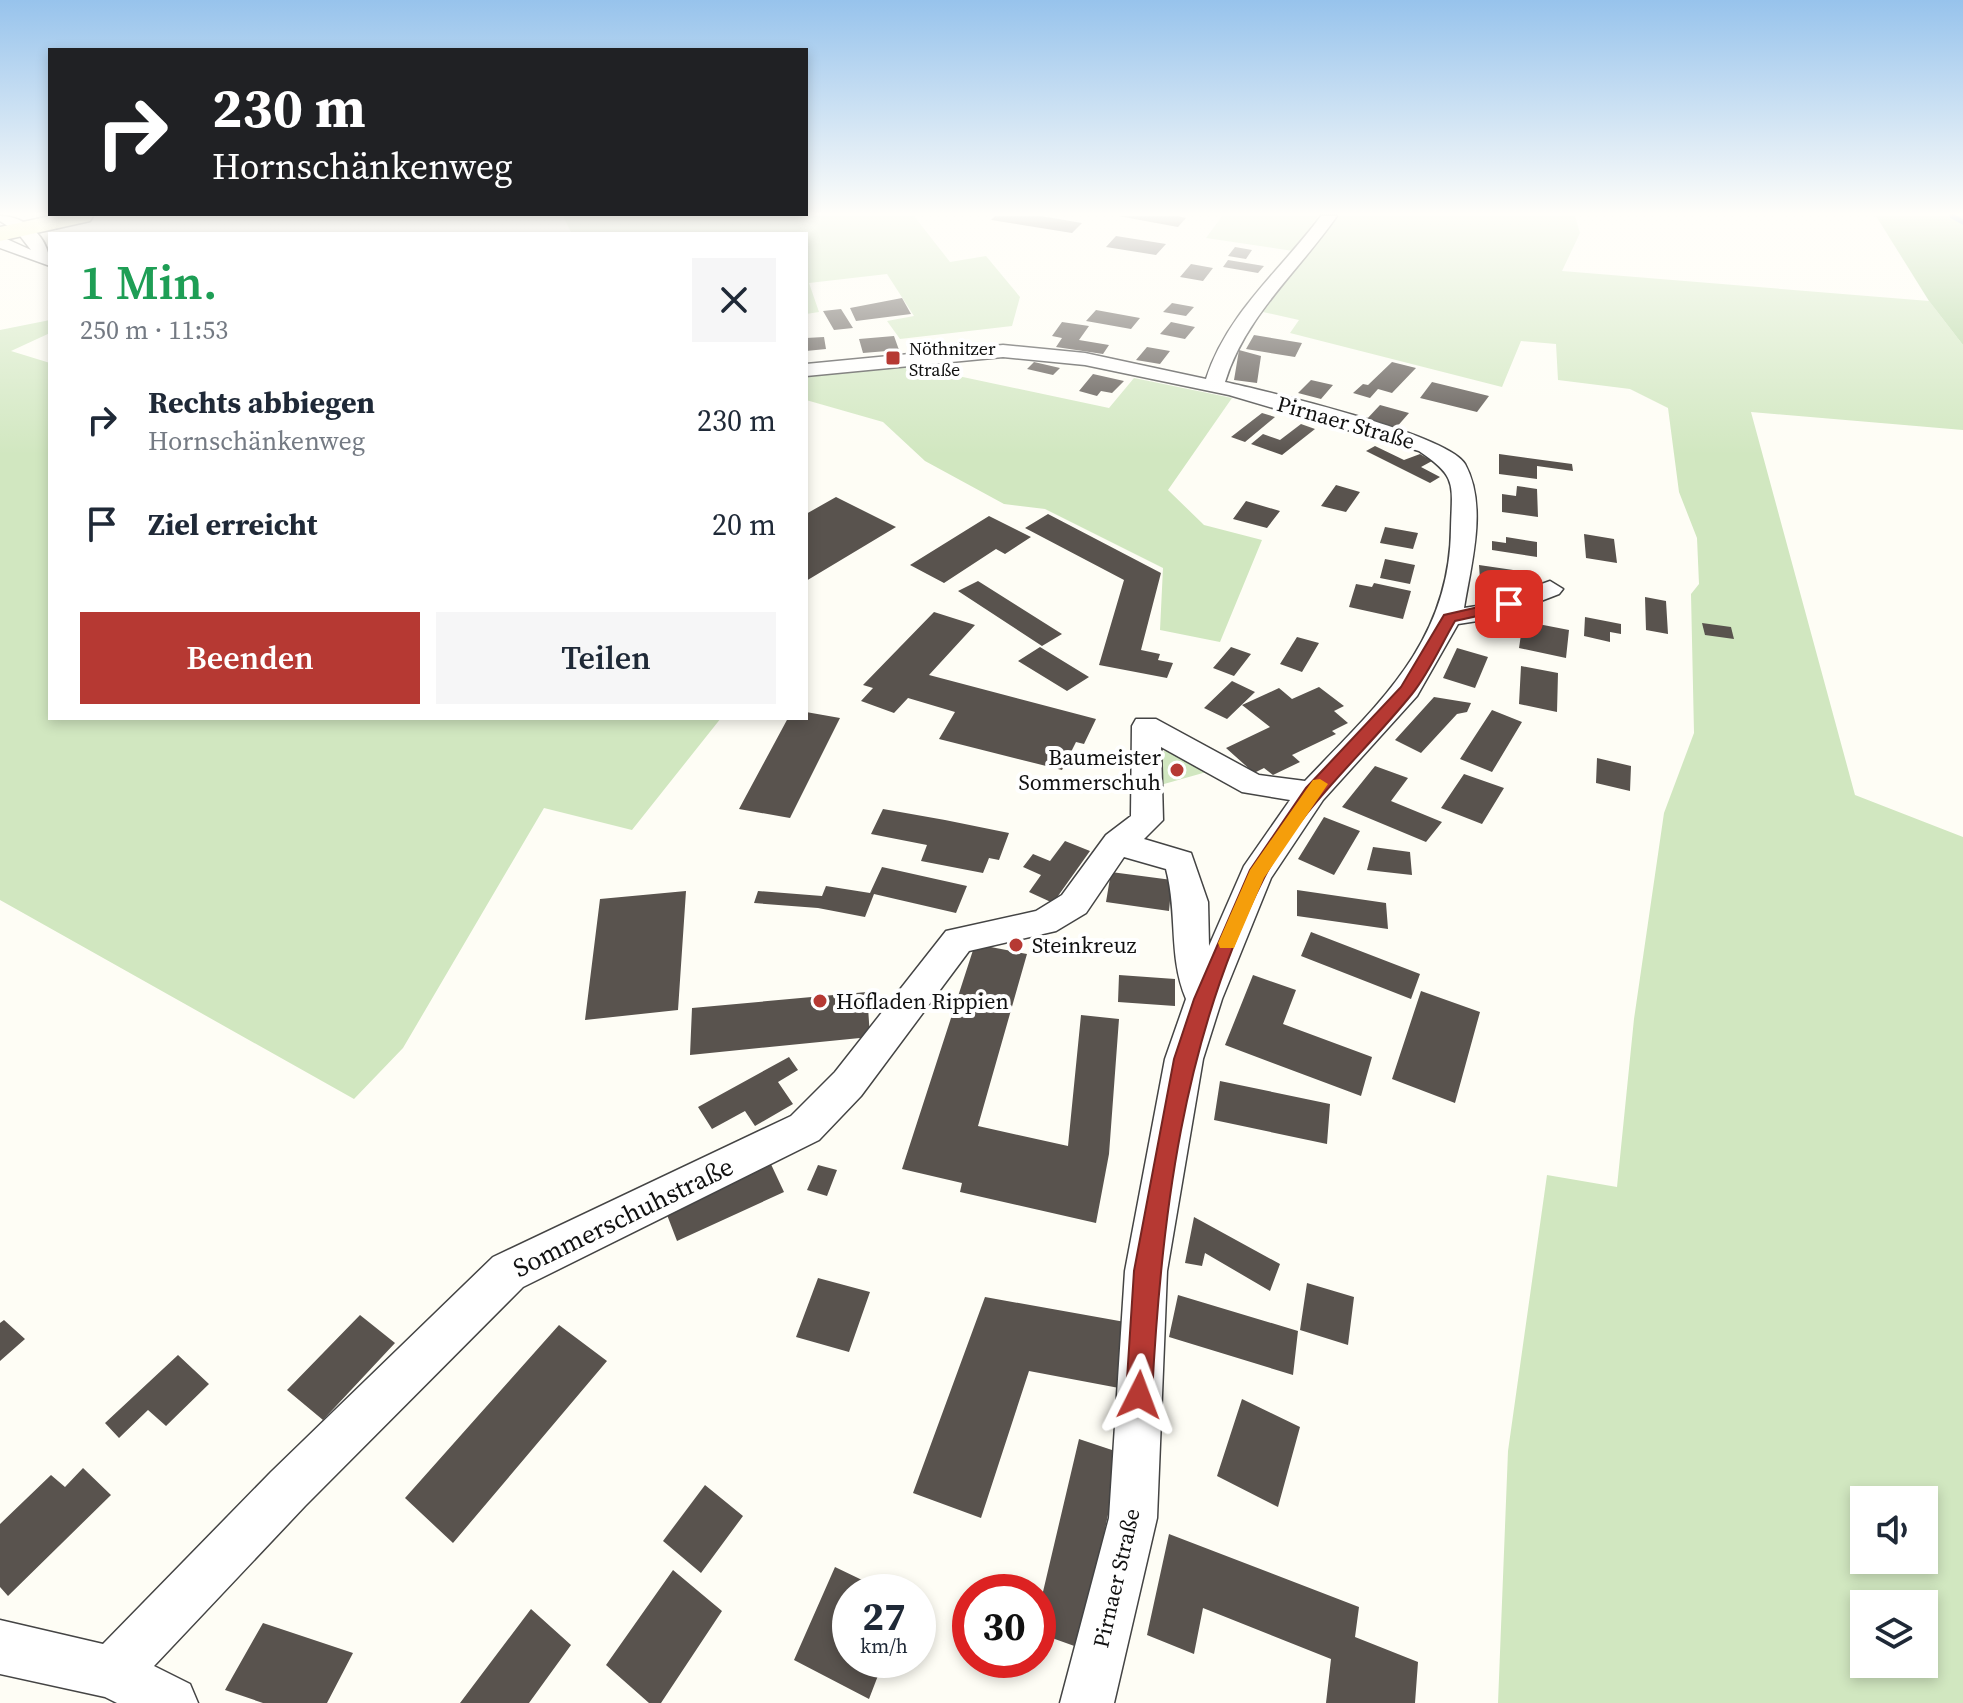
<!DOCTYPE html>
<html lang="de">
<meta charset="utf-8">
<style>
body{margin:0;font-family:"Source Serif 4",serif;background:#f6f6f7;color:#1f2937;height:100vh;display:flex;flex-direction:column;font-size:30px;white-space:nowrap}
*{box-sizing:border-box;margin:0}
p{font-size:26px;color:#747a83}
.icon{flex:none;width:44px;height:44px;fill:none;stroke:currentColor;stroke-width:2;stroke-linecap:round;stroke-linejoin:round}
.map{position:relative;flex:1;overflow:hidden}
.drawer{position:absolute;left:48px;top:232px;width:760px;height:488px;display:flex;flex-direction:column;background:#fff;border-radius:0px;box-shadow:0 4px 12px #0003}
.drawer>*{flex:none}
.hud{position:absolute;left:48px;top:48px;width:760px;height:168px;border-radius:0px;box-shadow:0 4px 12px #0003;background:#202124;color:#fff;overflow:hidden}
.fabs{position:absolute;left:1850px;top:1486px;display:grid;gap:16px}
.fabs a{display:grid;place-items:center;width:88px;height:88px;border-radius:0px;background:#fff;box-shadow:0 4px 12px #0003;font-size:40px}
.speed{position:absolute;left:832px;top:1574px;display:flex;gap:16px;font-size:40px;font-weight:700;text-align:center}
.speed>*{display:grid;place-content:center;width:104px;height:104px;border-radius:50%;background:#fff;box-shadow:0 4px 12px #0003;line-height:1}
.speed small{font-size:20px;font-weight:400}
.speed .limit{border:12px solid #d22;background:#fff;color:#111}
.pin{position:absolute;display:grid;place-items:center;width:68px;height:68px;color:#fff;margin:-34px;border-radius:16px;box-shadow:0 4px 12px #0006}
.me{position:absolute;width:88px;margin:-44px;rotate:3deg;stroke-linejoin:round;filter:drop-shadow(0 0 6px #0008)}
.turn{display:flex;align-items:center;gap:28px;height:168px;padding:0 32px;font-size:36px}
.turn .icon{width:104px;height:104px;stroke-width:2.5}
.turn b{display:block;font-size:56px;line-height:68px}
.round{display:grid;place-items:center;flex:none;width:84px;height:84px;border-radius:0px;background:#f6f6f7}
.overview{display:flex;align-items:center;justify-content:space-between;height:136px;padding:0 32px}
h1{font-size:48px;font-weight:600;line-height:60px;color:#1e9e55}
.button{display:flex;gap:16px;margin-top:auto;padding:16px 32px}
.button a{flex:1;height:92px;border-radius:0px;background:#b63933;color:#fff;font-size:32px;font-weight:600;line-height:92px;text-align:center}
.button a+a{background:#f6f6f7;color:#1f2937}
ul{padding:0;list-style:none}
li{display:flex;align-items:center;gap:24px;height:104px;padding:0 32px}
li div{flex:1}
li b{display:block;font-size:30px}
li em{font-style:normal}
.map>svg:first-child{display:block}
.green{fill:#d1e7c0;fill-rule:evenodd}
.forest{fill:#b4d6a1}
.lines{fill:none;stroke-linecap:round;stroke-linejoin:round}
.stream{stroke:#4b88c3;stroke-width:5}
.building{fill:#59534e}
.street-casing{stroke:#444;stroke-width:3}
.secondary-casing{stroke:#333;stroke-width:3}
.street{fill:#fff;fill-rule:evenodd}
.secondary{fill:#f8f7b6;fill-rule:evenodd}
.route{fill:#b63933;stroke:#762521;stroke-width:2}
.slow{fill:#f59e0b}
.poi-dot{fill:#b63933;stroke:#fff;stroke-width:3}
.labels{text-anchor:middle;dominant-baseline:central;stroke-width:8;stroke-linejoin:round;paint-order:stroke}
.far-poi-label{font-size:18px;fill:#111;stroke:#fff;text-anchor:start}
.street-label{font-size:22px;fill:#111;stroke:#fff}
.poi-label{font-size:22px;fill:#111;stroke:#fff;text-anchor:start}
.near-street-label{font-size:26px;fill:#111;stroke:#fff}
</style>
<div class="map">
<svg width="1963" height="1703" viewBox="0 0 1963 1703">
<rect width="100%" height="100%" fill="#fefdf5"/>
<path class="green" d="M563,216h351l36,46 36,-6 34,41 -8,29 -112,13 -13,-18 27,-5 -27,-42 -78,9 10,29 -13,2v-80h-234z
M1222,216h96l-25,35 -87,-13z
M1336,216h239l5,17 -18,38 367,30 34,44v85l-212,-18 104,383 108,42v866h-465l10,-252 39,-276 70,12 17,-168 30,-206 30,-80 -3,-139 8,-10 -2,-46 -18,-46 -11,-84 -38,-19 -72,-9 -2,-36 -35,-3 -19,46 -212,-54 9,-13 -36,-8zM1864,1500h60v60h-60zM1864,1604h60v60h-60z
M50,320v13l-39,18 39,12v355h671l-89,112 -88,-22 -141,240 -49,51 -354,-199v-570z
M911,366l198,42 25,-30 98,20 -64,92 36,35 58,15 -42,102 -60,-12 3,-62 -118,-59 -41,-5 -79,-43 -42,-39 -77,-22v-24z
M1172,749l38,22 -53,15 -2,-32z"/>
<path class="forest" d="M1876,216h87v129l-34,-44z"/>
<g class="lines">
<path class="stream" d="M1952,216l11,6"/>
</g>
<path class="building" d="M995,216h46l41,7 -10,10 -81,-13z
M1118,216h60l8,2 -8,9z
M1116,236l50,8 -10,11 -50,-8z
M1235,247l17,3 -6,9 -18,-3z
M1228,260l36,6 -6,7 -35,-6z
M1191,264l22,4 -10,13 -23,-4z
M902,298l9,16 -55,7 -6,-13z
M1172,303l22,4 -8,9 -23,-4z
M841,309l12,19 -19,2 -11,-19z
M1096,310l44,8 -9,11 -45,-8z
M1062,322l27,4 -10,14 30,5 -6,9 -47,-7 6,-9 -10,-2z
M1171,322l24,5 -10,12 -25,-5z
M1254,335l48,8 -7,14 -49,-8z
M894,336l5,14 -36,3 -4,-14z
M824,337l2,12 -20,2v-13z
M970,341l4,8 -38,4 -4,-7z
M1147,347l23,4 -10,13 -24,-4z
M1239,350l22,6 -4,27 -23,-3z
M1034,362l26,6 -7,7 -26,-6z
M1392,362l24,6 -24,25 -14,-4 -8,9 -17,-5 10,-9 5,1z
M1093,374l31,7 -12,12 -11,-2 -4,5 -18,-5z
M1311,380l22,5 -12,14 -23,-6z
M1432,382l57,14 -12,16 -57,-14z
M1380,405l29,8 -14,16 -30,-8z
M1262,413l13,4 -30,25 -14,-5z
M1301,424l14,5 -33,26 -31,-11 12,-10 17,6z
M1375,446l29,14 16,-6 12,7 -11,6 19,10 -10,6 -64,-32z
M1499,454l73,10 1,7 -36,-5v13l-38,-5z
M1336,485l24,7 -14,20 -25,-6z
M1517,486l20,3 1,28 -36,-5v-18l14,2z
M836,497l60,30 -90,54v-67z
M1246,501l34,10 -13,17 -34,-9z
M1048,514l113,59 -20,77 19,4 -2,6 15,3 -6,15 -68,-13 25,-85 -99,-52z
M989,516l42,21 -26,17 -9,-5 -52,34 -34,-18z
M1385,527l33,6 -5,16 -33,-6z
M1584,534l30,5 3,24 -31,-5z
M1506,537l31,5v15l-45,-7v-9l14,2z
M1385,559l30,6 -5,19 -30,-6z
M1479,565l41,6v15l-40,-6z
M978,581l84,53 -20,12 -84,-55z
M1374,583l37,8 -8,28 -54,-12 7,-23 16,3z
M1645,597l21,4 2,33 -22,-4z
M934,612l41,13 -46,50 167,44 -12,25 -8,-2 -14,28 -123,-31 16,-27 -47,-14 -14,15 -33,-12 12,-13 -10,-3z
M1585,617l36,7v10l-11,-2v10l-26,-6z
M1523,621l46,9 -3,28 -47,-10z
M1702,623l29,4 3,12 -29,-4z
M1297,637l22,6 -17,29 -22,-8z
M1040,647l49,30 -22,14 -49,-30z
M1231,647l20,7 -17,22 -21,-8z
M1457,648l31,9 -13,31 -32,-10z
M1521,666l37,7 -1,39 -38,-8z
M1232,681l23,11 -28,27 -23,-11z
M1319,687l25,19 -10,5 14,12 -16,8 4,3 -44,21 8,7 -27,13 -9,-7 -10,5 -28,-25 44,-21 -28,-22 37,-17 13,11z
M1434,697l37,6 -4,9 -10,2 -36,39 -26,-13z
M1492,710l30,12 -30,50 -32,-13z
M806,712l34,6 -50,100 -51,-9 49,-91h18z
M1597,758l34,8 -1,25 -34,-8z
M1375,766l33,12 -17,23 51,21 -16,20 -84,-35z
M1464,774l40,14 -22,36 -41,-16z
M883,809l62,11 64,13 -10,27 -10,-2 -6,15 -62,-12 6,-16 -56,-11z
M1324,817l36,14 -26,44 -36,-16z
M1065,841l25,10 -37,52 -24,-11 12,-17 -18,-8 10,-13 17,7z
M1373,847l37,5 2,23 -45,-5z
M882,867l85,19 -11,27 -82,-19 -9,23 -47,-9 -64,-5 4,-12 64,5 4,-10 44,7z
M1111,872l61,8 -3,31 -63,-9z
M1297,890l89,13 2,26 -91,-13z
M686,891l-8,119 -93,10 15,-121z
M1311,932l109,42 -9,25 -110,-43z
M975,944l52,10 -49,172 90,20 13,-131 38,4 -10,135 -13,69 -136,-31 2,-9 -60,-14z
M1119,975l56,4v27l-57,-4z
M1253,975l43,15 -13,34 89,33 -11,39 -136,-51z
M1421,991l59,21 -25,91 -63,-24z
M867,992l3,45 -180,18 2,-47z
M789,1057l9,13 -20,12 15,22 -38,22 -10,-15 -33,18 -14,-22z
M1220,1081l110,23 -3,40 -113,-24z
M769,1160l15,32 -107,49 -13,-34z
M818,1165l19,5 -10,26 -20,-6z
M1194,1217l86,47 -10,27 -65,-38 -3,13 -17,-3z
M818,1278l52,14 -21,60 -53,-15z
M1307,1283l47,14 -6,48 -48,-15z
M1178,1295l120,36 -5,44 -124,-38z
M985,1297l140,25 -6,66 -90,-17 -48,147 -68,-25z
M360,1315l35,28 -72,77 -36,-30z
M4,1320l21,19 -25,22v-38z
M559,1325l48,36 -154,182 -48,-45z
M178,1355l31,29 -43,42 -18,-16 -29,28 -14,-15z
M1242,1399l58,28 -22,80 -61,-31z
M1079,1439l42,14 -41,195 -42,-15v-20z
M83,1468l28,27 -103,101 -8,-9v-63l51,-49 14,12z
M705,1485l38,31 -42,57 -38,-32z
M1169,1534l190,73 -4,30 63,25 -3,41h-89l5,-44 -128,-51 -9,46 -47,-19z
M835,1567l52,25h-37v68h34l-15,39 -75,-39z
M673,1570l49,41 -61,92h-12l-43,-38z
M531,1609l40,36 -42,58h-69z
M263,1623l90,30 -26,50h-64l-38,-13z"/>
<g class="lines">
<g class="street-casing">
<path id="street" d="M0,216c27,0 50,23 50,50l-50,-18v-12l31,14 -14,-18 -17,-11z
M1321,216h16c-39,56 -92,100 -112,166 41,9 223,52 240,82 23,42 6,100 -1,144l19,-3 67,-24 13,8 -4,5 -62,24 -39,6 -41,72 -94,104 -52,78 -49,121 -19,60 -36,212 -10,247 -43,185h-54l49,-185 16,-247 40,-212 21,-60c-18,-43 -8,-84 -20,-130l-42,-12 -38,56 -30,18 -87,20 -108,145 -42,44 -296,147 -218,219 -151,160 36,18 8,19h-81l-12,-6 -105,-23v-54l103,24 168,-172 222,-215 298,-141 44,-44 111,-141 90,-20 26,-16 44,-60 25,-19 1,-90 4,-7h20l103,56 46,6c73,-77 145,-138 146,-253 1,-44 7,-51 -32,-77l-190,-56 -144,-30 -82,-8 -197,19v-12l197,-19 82,8 121,26c21,-66 75,-109 115,-163zM1161,747l81,45 48,8 -46,66 -35,80 -1,-44 -17,-49 -47,-14 19,-19z"/>
</g>
<g class="secondary-casing">
<path id="secondary" d="M50,216h43l-3,5 -90,20v-14z"/>
</g>
<use href="#street" class="street"/>
<use href="#secondary" class="secondary"/>
</g>
<linearGradient id="sky" x2="0" y2="1"><stop stop-color="#97c3ec"/><stop offset="0.47" stop-color="#fffefa"/><stop offset="1" stop-color="#fffefa" stop-opacity="0"/></linearGradient>
<rect width="1963" height="455" fill="url(#sky)"/>
<path class="route" d="M1509,600l5,1v7l-59,13c-14,24 -26,52 -43,73 -50,62 -111,113 -148,184 -81,159 -103,341 -112,517l-3,9 -10,4 -9,-4 -4,-9 8,-124 40,-212 20,-60 56,-129 56,-82 95,-101 43,-72z"/>
<path class="slow" d="M1320,779l8,5 -64,94 -30,70h-14l-2,-5 32,-73 63,-90z"/>
<g class="poi-dot">
<rect x="885" y="350" width="16" height="16" rx="4"/>
<circle cx="1177" cy="770" r="8"/>
<circle cx="1016" cy="945" r="8"/>
<circle cx="820" cy="1001" r="8"/>
</g>
<g class="labels">
<g class="far-poi-label">
<text x="909" y="348">Nöthnitzer<tspan x="909" dy="21">Straße</tspan></text>
</g>
<g class="street-label">
<text transform="translate(1346 422) rotate(16)">Pirnaer Straße</text>
<text transform="translate(1116 1578) rotate(-77)">Pirnaer Straße</text>
</g>
<g class="poi-label">
<text x="1161" y="757" text-anchor="end">Baumeister<tspan x="1161" dy="25">Sommerschuh</tspan></text>
<text x="1032" y="945">Steinkreuz</text>
<text x="836" y="1001">Hofladen Rippien</text>
</g>
<g class="near-street-label">
<text transform="translate(623 1217) rotate(-26)">Sommerschuhstraße</text>
</g>
</g>
</svg>
<div class="fabs">
<a><svg class="icon" aria-label="sound" viewBox="0 0 24 24"><path d="M4 9h4l5-4v14l-5-4H4zM17 9q2 3 0 6"/></svg></a>
<a><svg class="icon" aria-label="layers" viewBox="0 0 24 24"><path d="M12 4l9 5-9 5-9-5zM3 14l9 5 9-5"/></svg></a>
</div>
<div class="speed"><div>27<small>km/h</small></div><div class="limit">30</div></div>
<div class="pin" style="left:1509px;top:604px;background:#d93025"><svg class="icon" aria-label="arrive" viewBox="0 0 24 24"><path d="M6 21V4h12l-3 4 3 4H6"/></svg></div>
<svg class="me" style="left:1139px;top:1395px" viewBox="-20 -20 40 40"><path d="M0-17L14 15 0 8-14 15z" fill="#b63933" stroke="#fff" stroke-width="4"/></svg>
<div class="hud">
<div class="turn"><svg class="icon" aria-label="right" viewBox="0 0 24 24"><path d="M7 20v-9h11M14 6l5 5-5 5"/></svg><div><b>230 m</b>Hornschänkenweg</div></div>
</div>
<section class="drawer">
<div class="overview"><div><h1>1 Min.</h1><p>250 m · 11:53</p></div><a class="round"><svg class="icon" aria-label="close" viewBox="0 0 24 24"><path d="M6 6l12 12M18 6L6 18"/></svg></a></div>
<ul>
<li><svg class="icon" aria-label="right" viewBox="0 0 24 24"><path d="M7 20v-9h11M14 6l5 5-5 5"/></svg><div><b>Rechts abbiegen</b><p>Hornschänkenweg</p></div><em>230 m</em></li>
<li><svg class="icon" aria-label="arrive" viewBox="0 0 24 24"><path d="M6 21V4h12l-3 4 3 4H6"/></svg><div><b>Ziel erreicht</b></div><em>20 m</em></li>
</ul>
<div class="button"><a>Beenden</a><a>Teilen</a></div>
</section>
</div>
